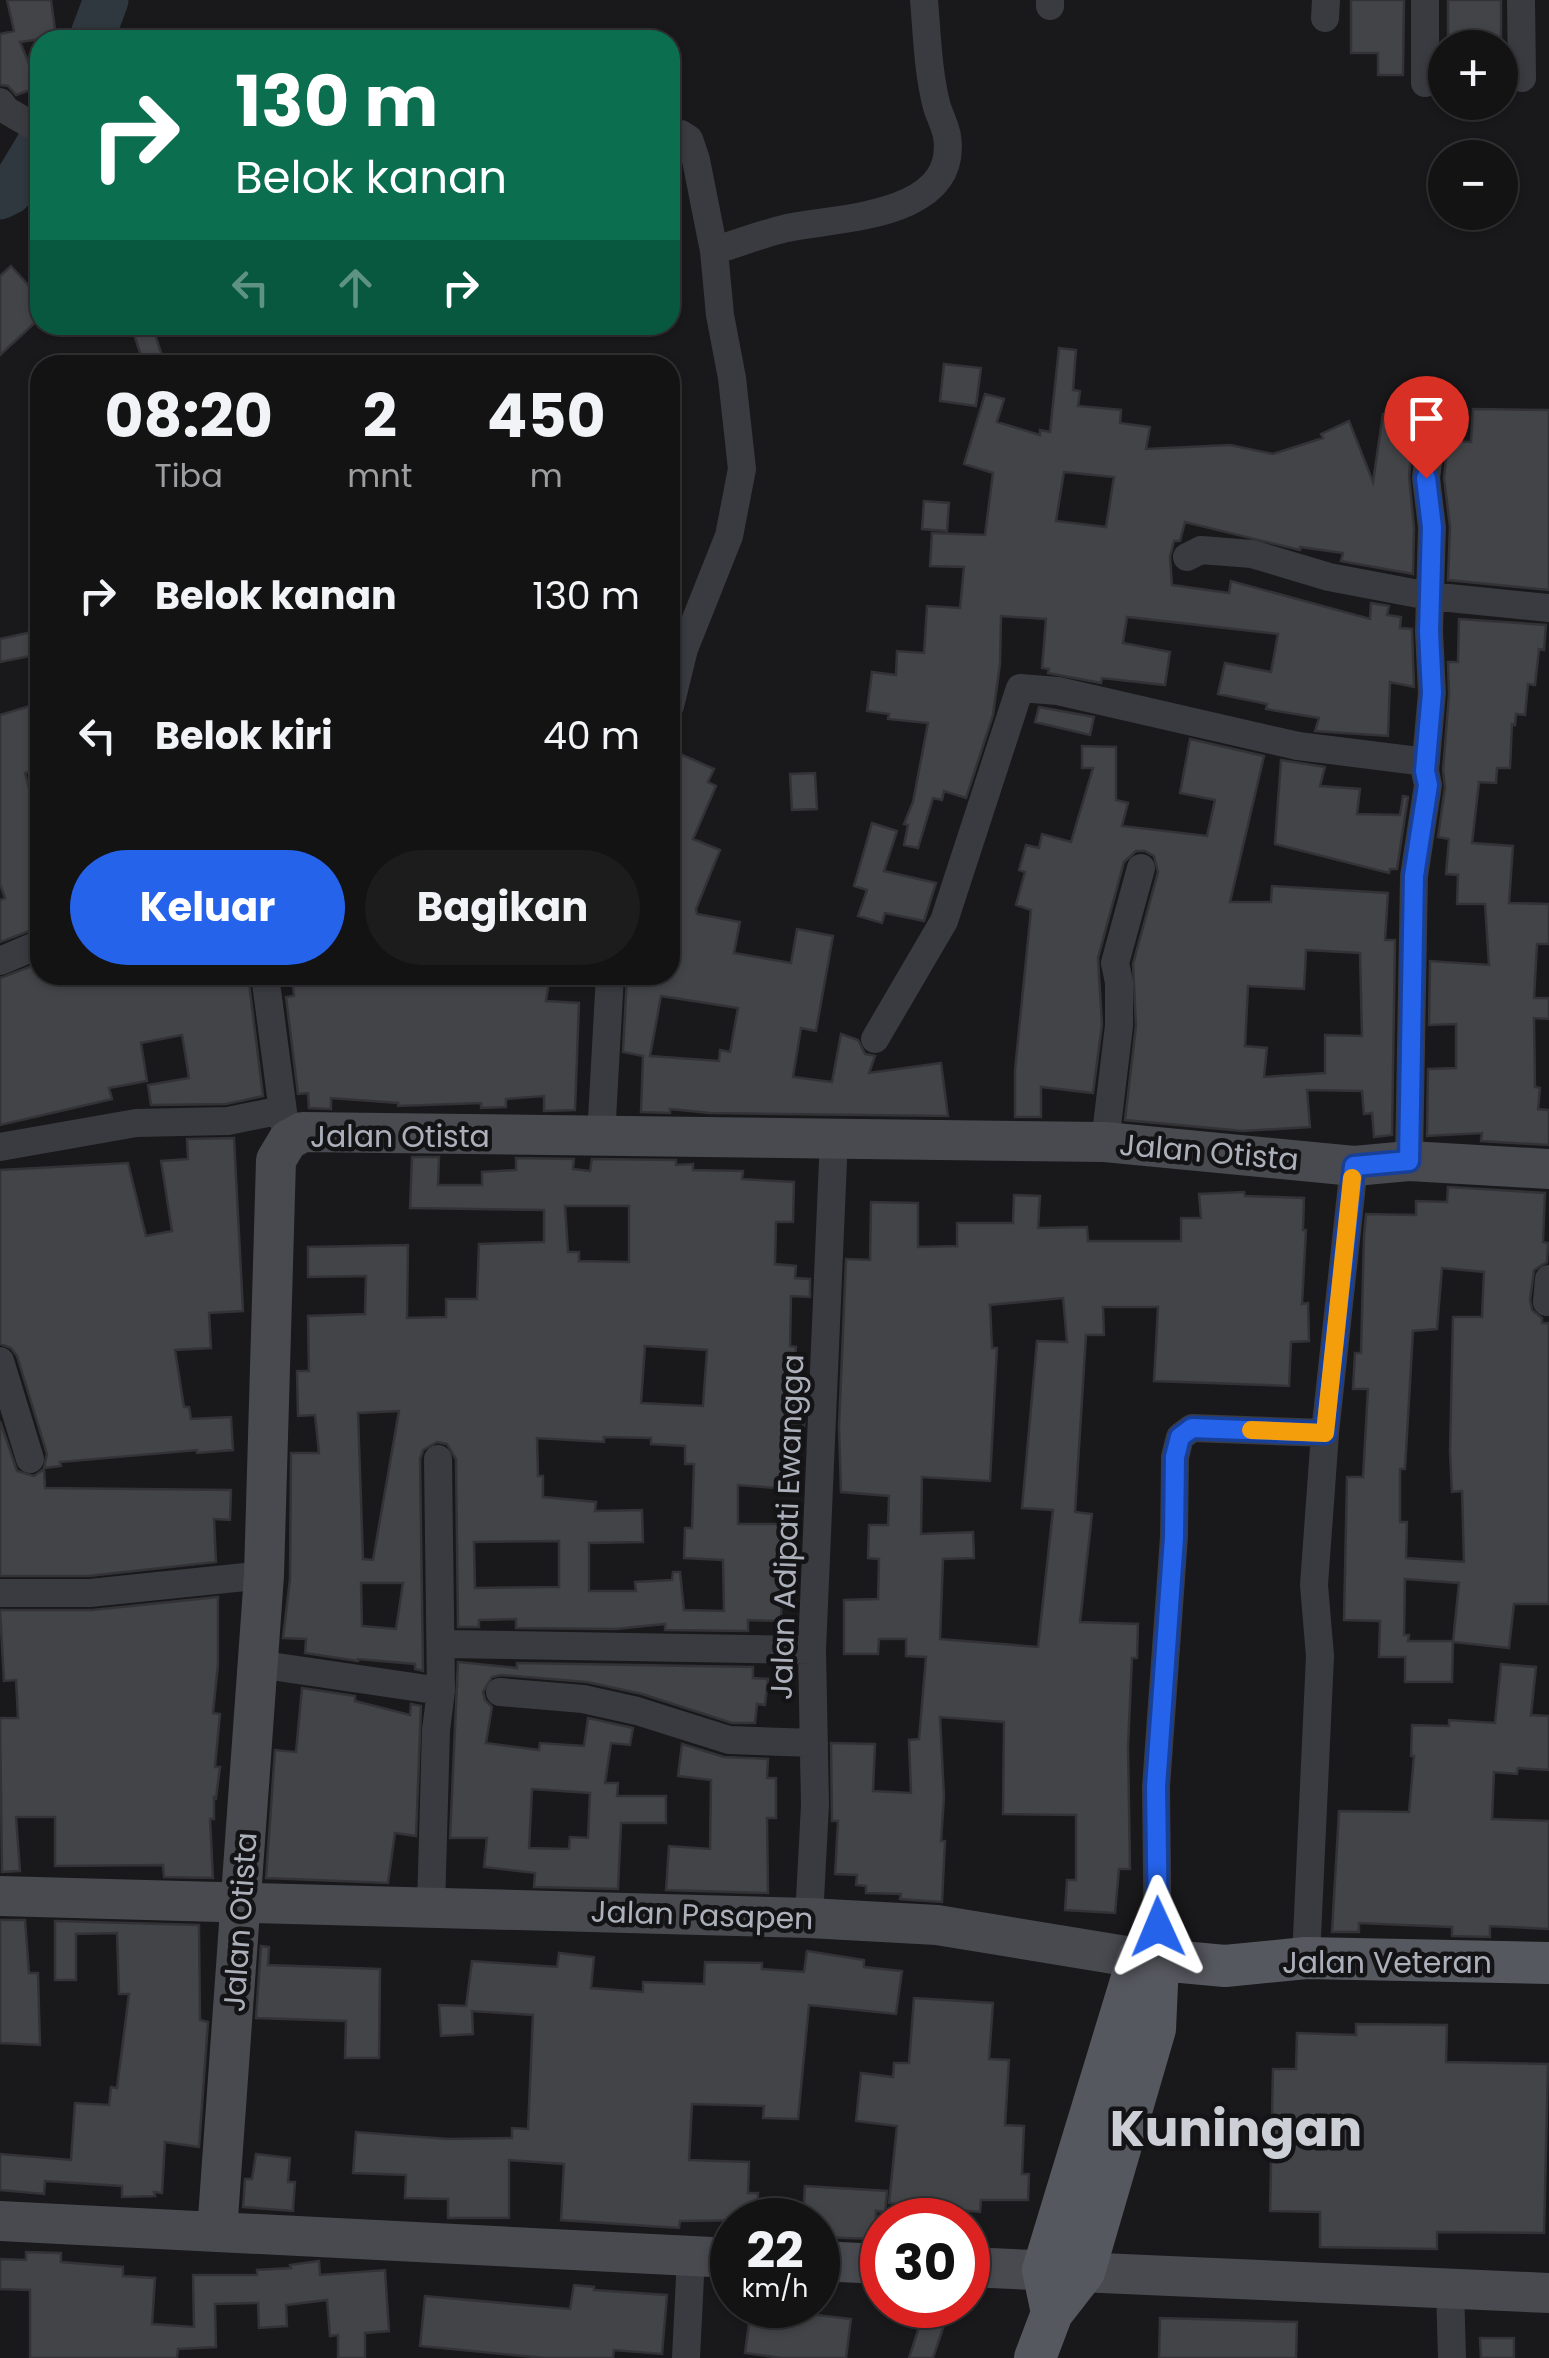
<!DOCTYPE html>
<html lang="id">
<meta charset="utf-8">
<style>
body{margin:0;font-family:Poppins,sans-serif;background:#1c1c1d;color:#f1f3f6;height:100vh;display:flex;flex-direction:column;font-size:38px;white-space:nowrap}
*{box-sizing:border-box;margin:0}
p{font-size:32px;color:#9d9ea0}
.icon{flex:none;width:55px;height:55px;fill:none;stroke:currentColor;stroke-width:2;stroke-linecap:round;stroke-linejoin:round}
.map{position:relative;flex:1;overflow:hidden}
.details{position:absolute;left:30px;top:355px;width:650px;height:630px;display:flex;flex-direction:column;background:#131314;border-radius:30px;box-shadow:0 2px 8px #0004,0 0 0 2px #323234}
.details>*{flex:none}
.top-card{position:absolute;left:30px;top:30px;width:650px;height:305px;border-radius:30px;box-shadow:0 2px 8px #0004,0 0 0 2px #323234;background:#0b6e4f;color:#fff;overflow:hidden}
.controls{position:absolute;left:1428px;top:30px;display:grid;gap:20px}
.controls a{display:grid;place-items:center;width:90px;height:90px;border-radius:50%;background:#131314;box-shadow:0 2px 8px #0004,0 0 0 2px #323234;font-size:50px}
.speed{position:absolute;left:710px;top:2198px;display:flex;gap:20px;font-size:50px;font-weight:700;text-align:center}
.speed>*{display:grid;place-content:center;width:130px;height:130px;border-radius:50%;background:#131314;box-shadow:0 2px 8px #0004,0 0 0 2px #323234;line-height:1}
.speed small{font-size:25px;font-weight:400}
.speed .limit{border:15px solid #d22;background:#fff;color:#111}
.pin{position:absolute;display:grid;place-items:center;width:85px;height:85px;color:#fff;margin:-102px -42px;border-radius:50% 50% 50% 0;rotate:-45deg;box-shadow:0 0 10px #0007}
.pin .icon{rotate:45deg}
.me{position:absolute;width:110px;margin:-55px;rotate:359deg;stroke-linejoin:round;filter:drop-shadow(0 0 8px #0008)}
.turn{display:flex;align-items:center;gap:35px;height:210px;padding:0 40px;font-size:45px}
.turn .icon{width:130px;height:130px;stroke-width:2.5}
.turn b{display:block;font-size:70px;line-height:85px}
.lanes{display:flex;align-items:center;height:95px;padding:0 40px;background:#0003;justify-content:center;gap:50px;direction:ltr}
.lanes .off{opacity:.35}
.eta{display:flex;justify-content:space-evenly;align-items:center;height:170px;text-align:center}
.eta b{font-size:60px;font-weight:700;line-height:70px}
.action{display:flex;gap:20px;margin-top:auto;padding:20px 40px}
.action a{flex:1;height:115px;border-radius:60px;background:#2563eb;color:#fff;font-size:40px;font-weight:700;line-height:115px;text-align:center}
.action a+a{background:#1c1c1d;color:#f1f3f6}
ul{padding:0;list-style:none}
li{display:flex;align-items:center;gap:30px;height:140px;padding:0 40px}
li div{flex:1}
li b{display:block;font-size:38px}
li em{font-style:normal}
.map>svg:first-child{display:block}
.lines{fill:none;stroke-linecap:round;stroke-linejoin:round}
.river{stroke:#2f383f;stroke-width:45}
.building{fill:#434448;stroke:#333337;stroke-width:2.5;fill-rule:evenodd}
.street{stroke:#3a3b40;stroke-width:28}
.secondary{stroke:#484a50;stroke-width:40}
.primary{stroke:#56585f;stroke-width:42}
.route-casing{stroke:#184099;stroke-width:25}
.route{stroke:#2563eb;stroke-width:18}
.slow{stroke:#f59e0b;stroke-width:18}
.labels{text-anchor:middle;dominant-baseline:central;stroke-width:9;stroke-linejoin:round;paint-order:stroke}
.street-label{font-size:30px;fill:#acb0ba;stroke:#141416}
.town-label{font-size:50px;font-weight:bold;fill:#cdcfd7;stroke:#141416}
</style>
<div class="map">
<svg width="1549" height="2358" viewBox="0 0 1549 2358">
<rect width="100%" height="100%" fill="#19191b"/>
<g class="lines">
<path class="river" d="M91,40l15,-40
M0,197l10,-5 30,-50"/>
</g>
<path class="building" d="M7,0h44l5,37 -36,5 19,45 -23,8 -8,-9 -8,-1v-51l14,-3z
M1351,0h53l-1,75h-25v-22h-27z
M1448,0h53v48h-53z
M11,266l29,32v20l-40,37v-79z
M131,325h21l13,40h-21z
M1059,348l17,2 -3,40 7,1 -2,15 43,4 -1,13 30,4 -4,22 84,-4 43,9 50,-16 -2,-4 28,-13 24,61 10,-68 32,4 -6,58 5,52 -1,46 -72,-13 2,-8 -43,-6v3l-115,-28 -5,19h-6l-4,16 2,28 57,8 2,-12 139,38 1,-16 18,3 -2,9 14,2 -1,11 12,1 2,58 -24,-5 -2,54 -73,-5 4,-13 -53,-9 1,-5 -49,-10 7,-31 46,9 7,-38 -151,-17 -4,26 47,9 -5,33 -63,-7 -1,5 -53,-10 1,-4 -7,-1 4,-49 -45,-3 -1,48 -7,51 -27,83 -22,-7 -2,9 -9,-2 -15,50 -14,-3 4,-20 -4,-1 9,-22 15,-79 -40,-4 1,-5 -22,-3 5,-39 24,3 1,-24 27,2 3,-47 33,2 4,-41 -34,-1 2,-33 53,2 8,-62 -29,-9 21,-70 19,5 -7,23 43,13v-5l10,2zM1064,472l50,5 -8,50 -50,-6z
M944,364l37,4 -5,38 -36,-5z
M1473,409l76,1v180l-101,-10 2,-53 -6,-49 4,-37 23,1z
M924,501l25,2 -2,28 -25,-2z
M1459,619l87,6 -2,25 -5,-1 -4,36 -7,-1 -3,31 -9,-1 -1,11 -3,-1 -2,44h-13l-1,15 -17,-1 -7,61 41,3 -4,57 40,1v40h-12l-3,54h15v21l-15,-1 1,69 5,1 -2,21 11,1v35l-68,-4 1,-8 -55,3 1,-67 28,-1v-44l-27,1 1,-64 59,4 -4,-61h-28l1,-29 -12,-1 3,-35 -11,-2 7,-50 -2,-17 6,-76 -1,-32h10z
M40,630v24l-40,8v-23z
M40,703v65l-15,5 11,42 4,-1v113l-40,15v-42l5,-2 -5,-14v-169z
M1039,707l55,10 -4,18 -55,-13z
M1190,739l74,17 -34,146h41l1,-16 116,7 -3,47h10l-3,195 -18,2 -2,-24 -8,1 -2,-23 -55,-1 3,37 -67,4 -118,-11 11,-94 -3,-62 25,-92 -4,-16 -9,-5h-9l-12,11 -26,96 4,67 -9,68 -52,-6v30h-26v-47l16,-160 -15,-5 9,-33 -6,-2 7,-25 13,3 3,-14 29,8 22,-74h-11v-22l34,1v53l12,3 -6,23 85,10 8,-36 -35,-7zM1306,950l54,3 2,83 -37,-1v38l-61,4 3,-29 -22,-2 3,-60 56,3z
M678,753l36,16 -6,13 8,4 -23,53 27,11 -24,59 1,5 43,8 -6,31 57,10 6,-34 36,7 -17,95 -15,-3 -8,49 39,5 9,-48 17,6 7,14 10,2 -6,17 72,-10 7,53 -238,-3 -40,-4v4l-29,-1 2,-56 -20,-4 4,-76 43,-1v-204zM661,996l77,12 -8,44 -10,-2 -1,11 -69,-5z
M1281,760l44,7 -5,19 40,3 -3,25 43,1 3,-19 5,1 -11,72h-7l-1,4 -114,-29z
M815,773l2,36 -25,1 -2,-36z
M872,823l25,8 -13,40 52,12 -12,38 -39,-8 -3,10 -24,-7 9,-26 -13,-4z
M40,963v12h61l2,9 52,-9h93l15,121 -37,8 -75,1 -3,-20 41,-7 -7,-43 -41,8 6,38 -38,7 3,11 -112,26v-147z
M292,975h258l-4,26 33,2 -4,107 -31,1v-15l-38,3v8l-25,1v-5l-83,3v-3l-67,-5v11l-22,-1 -1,-15 -10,1 -12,-97 8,-1z
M234,1138l9,173 -34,2 2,35 -36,2 9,57h5l2,12 40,-2 2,33 -36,3v-3l-137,12 1,4 -17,2 3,-14 -30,-98 -6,-8 -11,-4v-174l128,-7 18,73 26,-5 -11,-70 27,-2 -1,-20z
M412,1157h27l-1,28h44v-13l34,-2v-12l58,1 -1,10 17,2 2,-12 84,1v5l17,-1v6l50,1 -1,8 52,3 -1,40h-17l-1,42 21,2 -1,12 15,1v18l-19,-1 -1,50 6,1 -3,39h13l-2,40h-11l-4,63 -51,-4v39h45l-2,97 -33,-1v11l-83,-1v-6l-49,5 -100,-1v-9l-37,1v7h-21l-2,-168 -9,-15 -10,-2 -14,8 -3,9 3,212 -8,-2v-5l-57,-5v2l-53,-8 1,-14 -23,-1 7,-59 1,-126h28l-4,-38 -17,1 -1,-45h12l-1,-55 57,-2 1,-38 -58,1v-30l100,-2 -1,73 39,-1v-18h31l2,-55 65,-2v-32l-134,-2zM565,1206h64v56l-50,-1v-9h-11zM645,1346l62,4 -4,56 -62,-3zM399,1411l-26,149 -10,-1 -5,-146zM604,1437l47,1v6l34,2v18h9l-2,64h-7l-1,30 39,2 1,51 -40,-1 -4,-38h-7l-1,8 -37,2 1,9h-47v-48l54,-1 -1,-32 -47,1 1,-9 -53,-5v-21h-5l-1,-38 67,4zM559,1541v46l-84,1 -1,-46zM361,1583h42l-7,46 -34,-3z
M1448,1187l97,6 -2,49 5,1 -1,19 -13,8 -4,30 2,10 10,8v5h7v281h-35l-5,44 -56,-6 6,-59 -54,-4 -1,56h5l-1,6h45l-1,41h-47v-25h-26l1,-36 -36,-1 3,-143h16l5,-88h-15l2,-36h6l3,-116 2,-23 50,1v-14l31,1zM1442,1268l42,4 -2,45h-29l-3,134 2,41 10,-1 2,71 -58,-4 1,-36h-7v-53h5l8,-138 24,-2z
M1244,1192l1,4 59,2 -1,32h3l-4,74 6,-1 1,38 -18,1 -2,44 -135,-5 4,-74h-55l1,28h-18l-11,177 17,2 -12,108 58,2 -1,34h-5l-4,88 2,123h-11l-4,44 -50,-3 2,-30h9v-65l-73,-1 1,-92 -64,-5 4,80 -3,44h4l-3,61 -42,-3 1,-5 -35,-1v-7l-10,-1 1,-10 -22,-1 3,-53h-6l-1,-78 44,1 -2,47 38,2 -2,-53 10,-1 7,-82 -20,-1v-17h-27l-1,15h-34v-54l34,-1 1,-40 -11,-1 1,-33h19l1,-29 -48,-4 -2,-65 7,-168 24,1 1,-58 47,1v44l39,-1v-23h56l1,-28 26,1 -2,32 49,-1 1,14h93v-23h20l-2,-24zM1063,1298l4,44 -30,-1 -15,167 31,2 -15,137 -98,-8 3,-80 31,-1 -1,-26 -52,2 1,-57 68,4 7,-133h-5l-2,-43z
M0,1421l17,50 17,5 10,-7 1,19 186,2 -1,30 -16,-1 2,43 -127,14h-89z
M218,1597v67l-5,49 7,1 -5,53h5l-4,31 -2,-1v22h-4l3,59 -49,-1 -1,-12 -108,1v-49h-39l4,54 -18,1 -2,-154h18l-2,-38 -12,1 -4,-71h92z
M458,1662l59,6v-5l236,4v11l15,1 -3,26 -8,-1 -2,19h-23l-90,-29 -55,-12 -86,-7 -9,2 -9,15 2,8 7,7 -6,36 53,7 1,-7 44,3 4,-28 45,10 -3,17 -19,-2 -6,40h13l-1,13h49v27h-45l-3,66 -84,-2 1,-14 -51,-6 3,-29h-37zM532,1789l58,4 -2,45 -18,-1 -1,12 -40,-1z
M1501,1664l35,3 -5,48 18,1v54l-31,-2 -1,6 -23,-2 -2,47 57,2v108l-59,-3v11l-38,-1v-9l-93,-4v9h-27l7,-121 70,1 5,-56h-3l1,-31 37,1v-6l46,3z
M302,1688l53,8v5l55,14 1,-11 10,2 -5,130 -21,-3 -7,50 -122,-5 9,-128 21,2z
M682,1744l42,13 44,2 -1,19h9v40h-9l1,75 -102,-3 3,-44 41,3 1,-69 -33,-4z
M0,1920h25l4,53h9l2,72 -40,-2z
M55,1921l144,4 1,95 8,2 -9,125 -34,-5 -3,51 -8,-1 1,4 -33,1v-11l-77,-5 -1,13 -44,-4v-36l71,6 4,-57 34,2 2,-18 6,1 12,-94h-10l-2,-61 -41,1v46h-21z
M261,1946l8,1 -1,18 112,4 -1,89h-34l1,-37 -90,-3z
M807,1951l57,9v7l38,4 -6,43 -87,-9 -11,114 -35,-1 1,-12 -72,-2 -3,56 60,2 -1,31h10l-1,27 -77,1 -1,7 -118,-8 3,-56 -55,-4v58h-61v-19l-43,-1 1,-23 -53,-2 3,-41 92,7 64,-1v-10l16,1 5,-114 -61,-4 1,23 -32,2 -2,-31 27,1 6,-45 85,6 2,-14 35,4 -3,31 52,4v-10l61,2 1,-22 57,1v6l42,3z
M914,1998l79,5 -4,56 20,1 -4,65 19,1 -2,48h7l-1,26h-47l-1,12 -91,-9 8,-77 -41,-5 5,-48 32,4 1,-14h15z
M1356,2024l91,1 -1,37 102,2 -4,169 -107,-1v17l-117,-2v-35l-50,-1 3,-142h23l1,-36 59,2z
M256,2154l34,4 -2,24h7l-2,29 -50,-4 2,-28h7z
M805,2186l82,5 -2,21 -9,-1 -1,28 -57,-2v-17h-15z
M26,2252l35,1v9l62,5v9l32,2 -3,46 42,3 -1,-52h64v-5l34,-2 -1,-3 29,-4 1,14 65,-5 4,61 -24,2v25h-27v-23l-8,1 -3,-36 -41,5 1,21 -28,2 -1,-25 -43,1 1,43 -38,2 -1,9h-147v-68l-30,-1v-30l26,1z
M574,2285l20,2v3l73,5 -5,59 -48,-4 -1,8h-68l-125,-12 5,-50 145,13z
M786,2305h32l-1,10 34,4 -5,39h-64l-37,-5 6,-44 34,4z
M923,2315l22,7 -12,36h-24z
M1160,2318l137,4 -1,36h-137z
M1480,2338h34v20h-33z"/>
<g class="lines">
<path class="street" d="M1521,0l1,78
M1050,6v-6
M1325,18l1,-18
M1425,83v-83
M0,102l6,8 34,20
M670,135l11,-1 8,5 7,21 18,91 6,64 12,63 10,91 -13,67 -45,113 -14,57
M714,251c24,-8 48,-17 73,-23 52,-11 172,-10 160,-92 -2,-10 -7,-20 -10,-29 -9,-34 -10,-72 -13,-107
M1187,557l14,-7 51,4 77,23 100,19 120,12
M0,961l40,-17
M265,975l20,152
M875,1039l69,-118 76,-233 38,3 240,55 128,16
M601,1137l9,-162
M1105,1142l14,-116v-44l-4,-19 26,-95
M0,1147l136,-24 92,-2 54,-11
M1409,1161l5,-285 14,-91 -3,-14 7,-78 -3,-62 3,-104 -6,-49 7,-55
M1547,1302l2,-23
M0,1361l30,98
M438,1459l3,232
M0,1593h90l174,-18
M443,1644l369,6
M257,1664l184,27 -5,39 -5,177
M500,1692l83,7 54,12 92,29 85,3
M809,1918l6,-113 -3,-155 22,-513
M1306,1958l14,-302 -6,-71 11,-152 29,-267
M1158,1962l-2,-175 18,-250 1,-80 5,-20 12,-9 133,5
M1450,2287l2,71
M686,2358l5,-102"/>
<path class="secondary" d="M0,1896l809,22 128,7 201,33
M0,2221l732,37
M217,2232l47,-657 12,-415 12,-20 15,-8 802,10 249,24 55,-5 140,8
M818,2261l64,3
M968,2267l581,26"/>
<path class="primary" d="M1052,2313l-9,-43 95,-312 87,8 81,-8 243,5
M1035,2358l17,-45 32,-41 71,-243 3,-67"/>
</g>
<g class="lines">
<g class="route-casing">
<path id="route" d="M1158,1927l-2,-140 18,-249 1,-81 5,-20 12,-9 133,5 29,-267 55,-5 5,-285 14,-91 -3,-14 7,-78 -3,-62 3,-104 -6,-49"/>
</g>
<use href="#route" class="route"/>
<path class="slow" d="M1251,1430l74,3 27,-255"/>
</g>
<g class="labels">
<g class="street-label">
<text x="400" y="1136">Jalan Otista</text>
<text transform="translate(1209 1152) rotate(5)">Jalan Otista</text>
<text transform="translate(787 1527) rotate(-88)">Jalan Adipati Ewangga</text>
<text transform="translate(702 1915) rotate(2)">Jalan Pasapen</text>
<text transform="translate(240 1922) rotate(-86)">Jalan Otista</text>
<text x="1387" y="1962">Jalan Veteran</text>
</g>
<g class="town-label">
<text x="1236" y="2128">Kuningan</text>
</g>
</g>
</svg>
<div class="controls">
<a>+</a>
<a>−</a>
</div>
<div class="speed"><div>22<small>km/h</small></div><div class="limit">30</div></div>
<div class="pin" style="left:1426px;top:478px;background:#d93025"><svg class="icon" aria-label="arrive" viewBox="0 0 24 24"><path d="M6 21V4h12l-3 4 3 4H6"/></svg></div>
<svg class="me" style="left:1158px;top:1927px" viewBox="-20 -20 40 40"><path d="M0-17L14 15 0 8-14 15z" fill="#2563eb" stroke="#fff" stroke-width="4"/></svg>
<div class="top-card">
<div class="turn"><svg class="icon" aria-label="right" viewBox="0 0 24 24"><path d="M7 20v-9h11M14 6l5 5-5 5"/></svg><div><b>130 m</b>Belok kanan</div></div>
<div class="lanes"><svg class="icon off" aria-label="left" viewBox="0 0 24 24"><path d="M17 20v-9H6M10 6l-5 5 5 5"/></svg><svg class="icon off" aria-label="ahead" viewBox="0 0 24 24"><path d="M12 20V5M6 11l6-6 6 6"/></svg><svg class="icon" aria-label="right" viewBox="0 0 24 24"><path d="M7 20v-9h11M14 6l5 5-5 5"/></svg></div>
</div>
<section class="details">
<div class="eta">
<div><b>08:20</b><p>Tiba</p></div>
<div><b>2</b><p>mnt</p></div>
<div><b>450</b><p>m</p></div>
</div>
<ul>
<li><svg class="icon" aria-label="right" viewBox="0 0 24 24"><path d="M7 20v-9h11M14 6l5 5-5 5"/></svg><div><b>Belok kanan</b></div><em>130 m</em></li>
<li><svg class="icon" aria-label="left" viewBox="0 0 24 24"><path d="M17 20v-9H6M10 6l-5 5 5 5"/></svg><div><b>Belok kiri</b></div><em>40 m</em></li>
</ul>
<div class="action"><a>Keluar</a><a>Bagikan</a></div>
</section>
</div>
